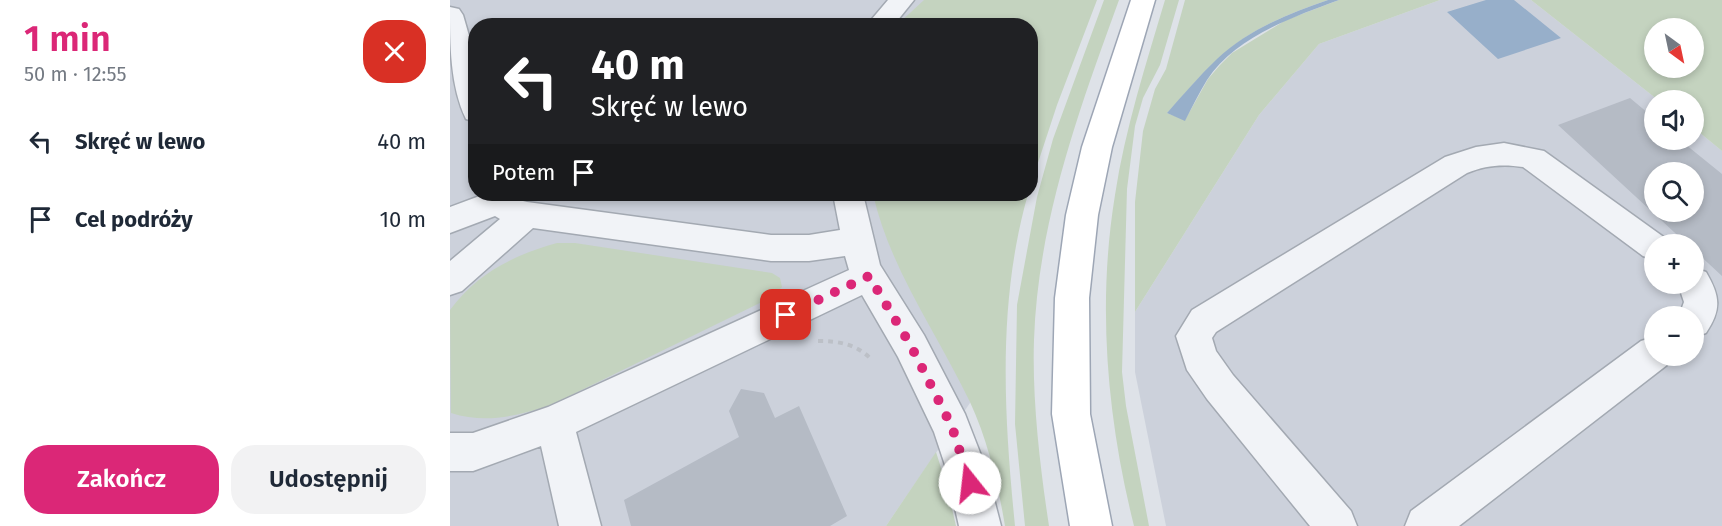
<!DOCTYPE html>
<html lang="pl">
<meta charset="utf-8">
<style>
body{margin:0;font-family:"Fira Sans",sans-serif;background:#f2f2f3;color:#1f2937;height:100vh;display:flex;flex-direction:column;font-size:22px;white-space:nowrap}
*{box-sizing:border-box;margin:0}
p{font-size:20px;color:#747a83}
.icon{flex:none;width:33px;height:33px;fill:none;stroke:currentColor;stroke-width:2;stroke-linecap:round;stroke-linejoin:round}
.map{position:relative;flex:1;overflow:hidden}
.side{display:flex;flex-direction:column;background:#fff;width:450px}
.side>*{flex:none}
.hud{position:absolute;left:18px;top:18px;width:570px;height:183px;border-radius:24px;box-shadow:0 3px 9px #0003;background:#202124;color:#fff;overflow:hidden}
.needle{width:39px;rotate:147deg}
.controls{position:absolute;left:1194px;top:18px;display:grid;gap:12px}
.controls a{display:grid;place-items:center;width:60px;height:60px;border-radius:50%;background:#fff;box-shadow:0 3px 9px #0003;font-size:30px}
.pin{position:absolute;display:grid;place-items:center;width:51px;height:51px;color:#fff;margin:-26px;border-radius:12px;box-shadow:0 3px 9px #0006}
.me{position:absolute;width:66px;margin:-33px;rotate:344deg;stroke-linejoin:round;filter:drop-shadow(0 0 4px #0008)}
.turn{display:flex;align-items:center;gap:21px;height:126px;padding:0 24px;font-size:27px}
.turn .icon{width:78px;height:78px;stroke-width:2.5}
.turn b{display:block;font-size:42px;line-height:51px}
.then{display:flex;align-items:center;height:57px;padding:0 24px;background:#0003;gap:12px;font-size:22px}
.round{display:grid;place-items:center;flex:none;width:63px;height:63px;border-radius:24px;background:#f2f2f3}
.overview{display:flex;align-items:center;justify-content:space-between;height:102px;padding:0 24px}
h1{font-size:36px;font-weight:600;line-height:45px;color:#db2777}
.cta{display:flex;gap:12px;margin-top:auto;padding:12px 24px}
.cta a{flex:1;height:69px;border-radius:24px;background:#db2777;color:#fff;font-size:24px;font-weight:600;line-height:69px;text-align:center}
.cta a+a{background:#f2f2f3;color:#1f2937}
ul{padding:0;list-style:none}
li{display:flex;align-items:center;gap:18px;height:78px;padding:0 24px}
li div{flex:1}
li b{display:block;font-size:22px}
li em{font-style:normal}
main{display:flex;flex:1;min-height:0}
.map>svg:first-child{display:block}
.built{fill:#ccd1db;fill-rule:evenodd}
.green{fill:#c4d3bf;fill-rule:evenodd}
.water{fill:#97afca}
.building{fill:#b5bbc5;fill-rule:evenodd}
.lines{fill:none;stroke-linecap:round;stroke-linejoin:round}
.minor-casing{stroke:#a3a9b2;stroke-width:3}
.major-casing{stroke:#9da6b5;stroke-width:3}
.path{stroke:#bcc0c7;stroke-width:4;stroke-dasharray:5 5;stroke-linecap:butt}
.minor{fill:#f1f3f7;fill-rule:evenodd}
.major{fill:#fff;fill-rule:evenodd}
.route{stroke:#db2777;stroke-width:10;stroke-dasharray:0 18}
</style>
<main>
<section class="side">
<div class="overview"><div><h1>1 min</h1><p>50 m · 12:55</p></div><a class="round" style="background:#d93025;color:#fff"><svg class="icon" aria-label="close" viewBox="0 0 24 24"><path d="M6 6l12 12M18 6L6 18"/></svg></a></div>
<ul>
<li><svg class="icon" aria-label="left" viewBox="0 0 24 24"><path d="M17 20v-9H6M10 6l-5 5 5 5"/></svg><div><b>Skręć w lewo</b></div><em>40 m</em></li>
<li><svg class="icon" aria-label="arrive" viewBox="0 0 24 24"><path d="M6 21V4h12l-3 4 3 4H6"/></svg><div><b>Cel podróży</b></div><em>10 m</em></li>
</ul>
<div class="cta"><a>Zakończ</a><a>Udostępnij</a></div>
</section>
<div class="map">
<svg width="1272" height="526" viewBox="0 0 1272 526">
<rect width="100%" height="100%" fill="#dee2e8"/>
<path class="built" d="M0,0h632l-52,26h-554v168h534l-38,206 -86,126h-436z
M990,0h91l127,100h-4v40h40v-12l28,23v375h-556l-31,-154v-60l124,-197 60,-71zM1204,172h40v40h-40zM1204,244h40v40h-40zM1204,316h40v40h-40z"/>
<path class="green" d="M474,0h173l-40,105 -26,79 -1,-158 -133,-1z
M654,0h15c-40,110 -81,221 -85,340 -2,59 6,127 15,186h-24l-10,-102 2,-119 20,-108 16,-58z
M715,0h14l-19,65 -17,33 -8,28 -8,63 -5,183 4,34 23,120h-15c-27,-108 -37,-221 -19,-331 10,-66 31,-131 50,-195z
M735,0h143c-40,14 -79,29 -110,59 -18,16 -34,36 -51,54l18,7 23,-41 12,-14 12,-12 54,-33 53,-20h101l-121,44 -60,71 -124,197v60v-170l8,-71 12,-42 11,-20z
M1081,0h191v151l-28,-23v-28h-36zM1204,28h40v40h-40z
M423,194h155c-31,109 -24,221 -13,332h-10c-7,-42 -17,-85 -35,-124 -33,-69 -80,-133 -97,-208z
M107,243h18l197,30 8,5 2,9 -12,11 -219,107c-34,11 -65,19 -100,8l-1,-103c27,-37 64,-55 107,-67z
M486,452l11,35 9,39h-70z"/>
<path class="water" d="M878,0h11c-46,17 -104,37 -132,80 -8,13 -15,27 -22,41l-18,-8c16,-18 32,-37 50,-54 32,-30 71,-45 111,-59z
M1036,0h28l47,38 -63,21 -51,-47z"/>
<path class="building" d="M1180,98l24,20v22h26l42,34v102l-28,-26v-6h-7l-129,-119zM1204,172h40v40h-40z
M291,389l23,4 11,25 24,-12 48,110 -17,10h-199l-7,-26 115,-63 -10,-26z"/>
<g class="lines">
<g class="minor-casing">
<path id="minor" d="M438,0h26l-21,26h-27z
M0,7l9,2 4,6 13,45v62l-10,-3c-16,-33 -16,-75 -16,-112z
M1054,143l40,8 121,87 4,6h-15v16l-11,-4 -120,-89c-20,-3 -37,-2 -56,6l-251,159 -4,6 4,13 17,24 118,136 6,15h-47l-103,-127 -20,-29 -11,-34 16,-26 253,-153 31,-10z
M35,194h26l8,6 8,2 244,33h38l31,-5 -7,-36h30l17,71 44,70 41,79 21,54 15,58h-42l-13,-58 -12,-36 -36,-75 -36,-62 -286,137 25,94h-42l-18,-80 -68,25h-23v-38h23l75,-26 301,-137 -4,-14 -36,5h-38l-238,-33 -71,63 -12,4v-34l50,-42 -5,-3 -45,17v-26z
M1244,268l12,4c14,24 16,37 0,61l-12,4v-21h-15l5,-14 -6,-18h16z
M1204,337v19h17l-4,9 -208,161h-54l6,-15 230,-170z"/>
</g>
<g class="major-casing">
<path id="major" d="M681,0h24l-43,147 -14,68 -9,83 1,116 22,112h-42l-18,-112 3,-116 11,-83 16,-68z"/>
</g>
<path class="path" d="M368,341c21,0 38,3 53,18"/>
<use href="#minor" class="minor"/>
<use href="#major" class="major"/>
</g>
<g class="lines">
<path class="route" d="M336,315l83,-39 42,70 41,81 18,56"/>
</g>
</svg>
<div class="controls">
<a><svg class="needle" viewBox="-14 -14 28 28"><path d="M0-13l5 13h-10z" fill="#e53935"/><path d="M0 13l5-13h-10z" fill="#747a83"/></svg></a>
<a><svg class="icon" aria-label="sound" viewBox="0 0 24 24"><path d="M4 9h4l5-4v14l-5-4H4zM17 9q2 3 0 6"/></svg></a>
<a><svg class="icon" aria-label="search" viewBox="0 0 24 24"><circle cx="10" cy="10" r="6"/><path d="M15 15l6 6"/></svg></a>
<a>+</a>
<a>−</a>
</div>
<div class="pin" style="left:336px;top:315px;background:#d93025"><svg class="icon" aria-label="arrive" viewBox="0 0 24 24"><path d="M6 21V4h12l-3 4 3 4H6"/></svg></div>
<svg class="me" style="left:520px;top:483px" viewBox="-20 -20 40 40"><circle r="19" fill="#fff"/><path d="M0-13L10 11 0 6-10 11z" fill="#db2777"/></svg>
<div class="hud">
<div class="turn"><svg class="icon" aria-label="left" viewBox="0 0 24 24"><path d="M17 20v-9H6M10 6l-5 5 5 5"/></svg><div><b>40 m</b>Skręć w lewo</div></div>
<div class="then">Potem<svg class="icon" aria-label="arrive" viewBox="0 0 24 24"><path d="M6 21V4h12l-3 4 3 4H6"/></svg></div>
</div>
</div>
</main>
